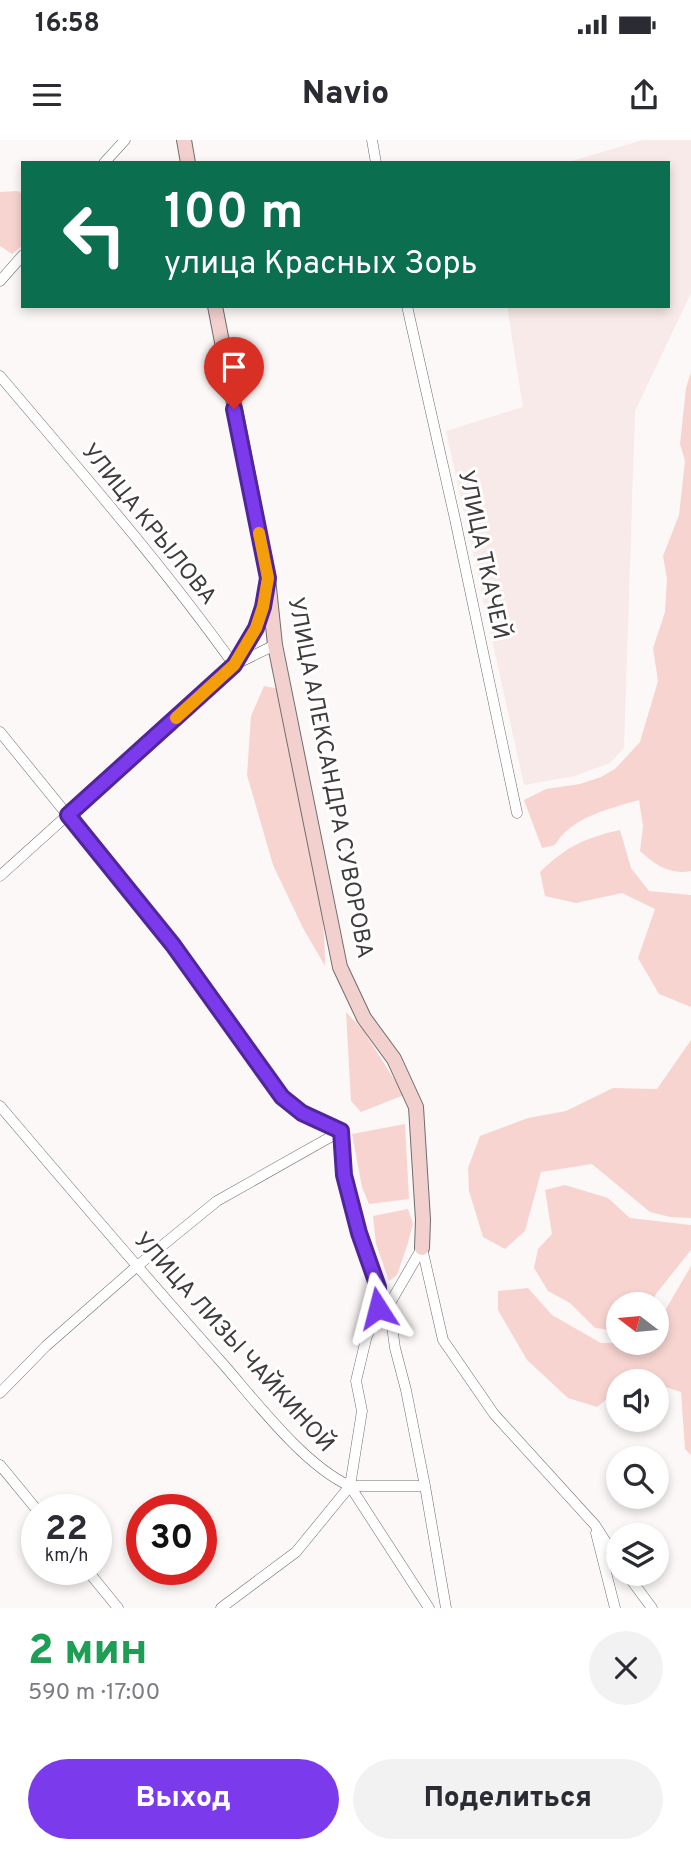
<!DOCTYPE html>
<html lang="ru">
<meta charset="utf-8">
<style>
body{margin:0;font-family:Overpass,sans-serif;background:#f2f2f3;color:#2b2b33;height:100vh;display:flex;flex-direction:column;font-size:26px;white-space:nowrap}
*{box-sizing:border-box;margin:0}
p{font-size:23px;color:#7c7c81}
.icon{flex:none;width:38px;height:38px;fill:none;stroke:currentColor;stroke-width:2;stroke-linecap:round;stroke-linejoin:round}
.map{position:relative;height:1468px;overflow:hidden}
.panel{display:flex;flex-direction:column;background:#fff;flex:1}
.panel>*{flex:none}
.guide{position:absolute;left:21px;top:21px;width:649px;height:147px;border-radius:0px;box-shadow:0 4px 10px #0003;background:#0b6e4f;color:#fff;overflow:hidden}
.needle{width:46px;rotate:286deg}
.fabs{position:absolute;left:606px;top:1152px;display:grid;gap:14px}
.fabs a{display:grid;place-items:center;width:63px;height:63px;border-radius:50%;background:#fff;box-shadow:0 4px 10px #0003;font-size:35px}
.speed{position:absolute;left:21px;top:1354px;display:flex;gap:14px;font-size:35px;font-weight:700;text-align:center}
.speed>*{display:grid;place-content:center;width:91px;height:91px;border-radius:50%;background:#fff;box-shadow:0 4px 10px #0003;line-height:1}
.speed small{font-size:18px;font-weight:400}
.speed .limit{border:10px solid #d22;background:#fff;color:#111}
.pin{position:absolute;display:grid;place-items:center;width:60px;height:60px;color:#fff;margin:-72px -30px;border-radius:50% 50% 50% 0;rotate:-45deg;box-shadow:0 0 7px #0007}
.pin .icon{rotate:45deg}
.me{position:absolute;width:77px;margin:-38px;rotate:351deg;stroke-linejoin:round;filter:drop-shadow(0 0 5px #0008)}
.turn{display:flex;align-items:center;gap:24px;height:147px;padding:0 28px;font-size:32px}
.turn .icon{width:91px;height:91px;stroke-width:2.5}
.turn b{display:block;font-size:49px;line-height:60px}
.round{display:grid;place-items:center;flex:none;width:74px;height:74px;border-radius:37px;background:#f2f2f3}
.overview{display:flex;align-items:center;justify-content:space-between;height:119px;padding:0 28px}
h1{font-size:42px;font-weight:800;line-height:52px;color:#1e9e55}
.action{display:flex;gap:14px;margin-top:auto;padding:14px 28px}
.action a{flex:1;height:80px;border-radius:42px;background:#7c3aed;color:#fff;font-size:28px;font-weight:800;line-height:80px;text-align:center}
.action a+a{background:#f2f2f3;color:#2b2b33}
.status{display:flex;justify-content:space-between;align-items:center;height:49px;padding:0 35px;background:#fff;direction:ltr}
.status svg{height:19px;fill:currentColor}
header{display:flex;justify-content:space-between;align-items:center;height:91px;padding:0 28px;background:#fff;font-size:32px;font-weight:800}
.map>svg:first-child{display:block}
.built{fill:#f7eae8}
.green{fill:#f7d4d0}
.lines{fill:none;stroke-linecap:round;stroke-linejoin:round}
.street-casing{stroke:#706c6c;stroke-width:11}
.secondary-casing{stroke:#706c6c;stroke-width:16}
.street{stroke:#fff;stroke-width:10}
.secondary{stroke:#f1d0ce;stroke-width:14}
.route-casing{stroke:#51269a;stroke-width:18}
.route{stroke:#7c3aed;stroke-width:12}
.slow{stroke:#f59e0b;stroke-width:12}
.labels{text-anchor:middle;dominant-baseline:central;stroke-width:6;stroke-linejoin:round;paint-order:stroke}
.street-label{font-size:23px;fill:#3e3c3c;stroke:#fff}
</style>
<div class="status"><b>16:58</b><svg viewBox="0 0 49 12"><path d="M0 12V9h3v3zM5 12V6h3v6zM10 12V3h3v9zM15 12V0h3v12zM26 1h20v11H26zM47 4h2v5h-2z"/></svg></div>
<header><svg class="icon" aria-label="menu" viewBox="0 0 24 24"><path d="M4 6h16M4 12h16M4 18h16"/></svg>Navio<svg class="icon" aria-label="share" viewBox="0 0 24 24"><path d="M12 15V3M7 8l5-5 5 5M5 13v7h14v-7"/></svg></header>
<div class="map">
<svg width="691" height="1468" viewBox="0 0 691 1468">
<rect width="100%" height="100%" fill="#fcf8f7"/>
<path class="built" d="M643,0h48v153l-56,118 -11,337 -14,15 -35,13 -51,9 -78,-354 77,-24 -16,-101h161v-143h-103z"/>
<path class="green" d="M17,51l6,3v51l-11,9 -12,-8v-54z
M691,232v499c-21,4 -36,-6 -51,-20l3,-25 -4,-26c-30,9 -68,17 -84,45l-13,3 -18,-48 22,-11 34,-5 21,-7 14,-8 25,-27 18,-61 -5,-33 12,-36 2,-33 -4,-23 16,-41 6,-54 -5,-17 6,-56z
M264,546l16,3c9,93 46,183 45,277l-22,-38 -30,-63 -26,-90 4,-59z
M620,690l11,38 18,23 42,4v112l-32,-13 -21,-36 17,-49 -33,-16 -46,10 -31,-7 -5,-24c26,-25 44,-34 80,-42z
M346,872l17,18 41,65 -43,17 -10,-11z
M691,900v178l-21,-1 -20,-5 -58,-48 -51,8 -16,59 -20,18 -22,-12 -14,-46 -1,-23 12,-32 48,-18 38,-7 47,-23 44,1z
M405,984l4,75 -40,5 -7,-17 -10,-53z
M565,1045l43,13 22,20 61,7v25l-35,44 -4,10h-34v27l-23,-3 -25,-25 -22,-12 -14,-23 4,-19 14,-15 -7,-44z
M408,1069l5,15 -6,22 -10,29 -8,6 -13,-37 -3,-28z
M691,1126v189l-6,-6 -4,-57 -25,-8v-3h-38v9l-21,17 -29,-9 -41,-38 -29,-50v-19l30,-3 24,27 49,28 55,-1v-16z"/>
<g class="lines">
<g class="street-casing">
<path id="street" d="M372,0l4,23
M104,23l21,-23
M0,141l23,-26
M407,166l48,213 62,294
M0,236c80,95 162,188 234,289l41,-20
M0,592l173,213 109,152 20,16 39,18 3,44 15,58 19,54v21l-12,31 -10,42 6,30 -12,75
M0,736l234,-211 22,-37 10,-36
M0,966c74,87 148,174 224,259 33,38 81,101 126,121l79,122
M422,1108l21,92 51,74 101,111 23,36
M422,1108l-33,57 6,43 11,42 19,96 21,122
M0,1253l46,-47 90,-79 81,-66 124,-70
M0,1325l37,45
M596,1393l19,75
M87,1430l31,38
M626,1433l26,35
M221,1468l75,-56 54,-66h75"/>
</g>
<g class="secondary-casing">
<path id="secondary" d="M184,0l4,23
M215,166l53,272 7,67 65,322 24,51 30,41 22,48 7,113 -1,28"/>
</g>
<use href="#street" class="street"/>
<use href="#secondary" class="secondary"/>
</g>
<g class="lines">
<g class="route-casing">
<path id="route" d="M234,269l34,169 -5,29 -7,21 -22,37 -166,150 105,130 109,152 20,16 39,18 3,44 15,58 19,54v21"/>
</g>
<use href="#route" class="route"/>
<path class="slow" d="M176,578l58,-53 22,-37 7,-21 5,-29 -9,-45"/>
</g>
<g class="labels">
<g class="street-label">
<text transform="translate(148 385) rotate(51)">УЛИЦА КРЫЛОВА</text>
<text transform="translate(482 415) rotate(78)">УЛИЦА ТКАЧЕЙ</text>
<text transform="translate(329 638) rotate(79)">УЛИЦА АЛЕКСАНДРА СУВОРОВА</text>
<text transform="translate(233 1203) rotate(48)">УЛИЦА ЛИЗЫ ЧАЙКИНОЙ</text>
</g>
</g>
</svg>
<div class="fabs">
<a><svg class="needle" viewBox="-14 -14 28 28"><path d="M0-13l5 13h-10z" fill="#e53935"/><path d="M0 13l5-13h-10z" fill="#7c7c81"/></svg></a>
<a><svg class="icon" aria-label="sound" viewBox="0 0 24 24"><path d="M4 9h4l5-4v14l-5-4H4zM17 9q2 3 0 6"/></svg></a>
<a><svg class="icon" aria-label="search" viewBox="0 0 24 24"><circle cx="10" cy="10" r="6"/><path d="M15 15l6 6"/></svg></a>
<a><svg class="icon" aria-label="layers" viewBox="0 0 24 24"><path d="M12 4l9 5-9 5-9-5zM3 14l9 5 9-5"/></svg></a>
</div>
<div class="speed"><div>22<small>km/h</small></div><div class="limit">30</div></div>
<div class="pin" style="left:234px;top:269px;background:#d93025"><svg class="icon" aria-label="arrive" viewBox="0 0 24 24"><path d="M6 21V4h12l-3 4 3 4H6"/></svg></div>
<svg class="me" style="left:378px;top:1168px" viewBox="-20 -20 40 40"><path d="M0-17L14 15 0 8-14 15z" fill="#7c3aed" stroke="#fff" stroke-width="4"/></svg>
<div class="guide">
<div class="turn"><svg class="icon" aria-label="left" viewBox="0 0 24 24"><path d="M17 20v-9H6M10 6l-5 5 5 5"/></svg><div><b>100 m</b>улица Красных Зорь</div></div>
</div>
</div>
<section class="panel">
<div class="overview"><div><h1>2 мин</h1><p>590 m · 17:00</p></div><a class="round"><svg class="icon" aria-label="close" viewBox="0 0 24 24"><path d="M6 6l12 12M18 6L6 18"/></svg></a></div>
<div class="action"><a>Выход</a><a>Поделиться</a></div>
</section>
